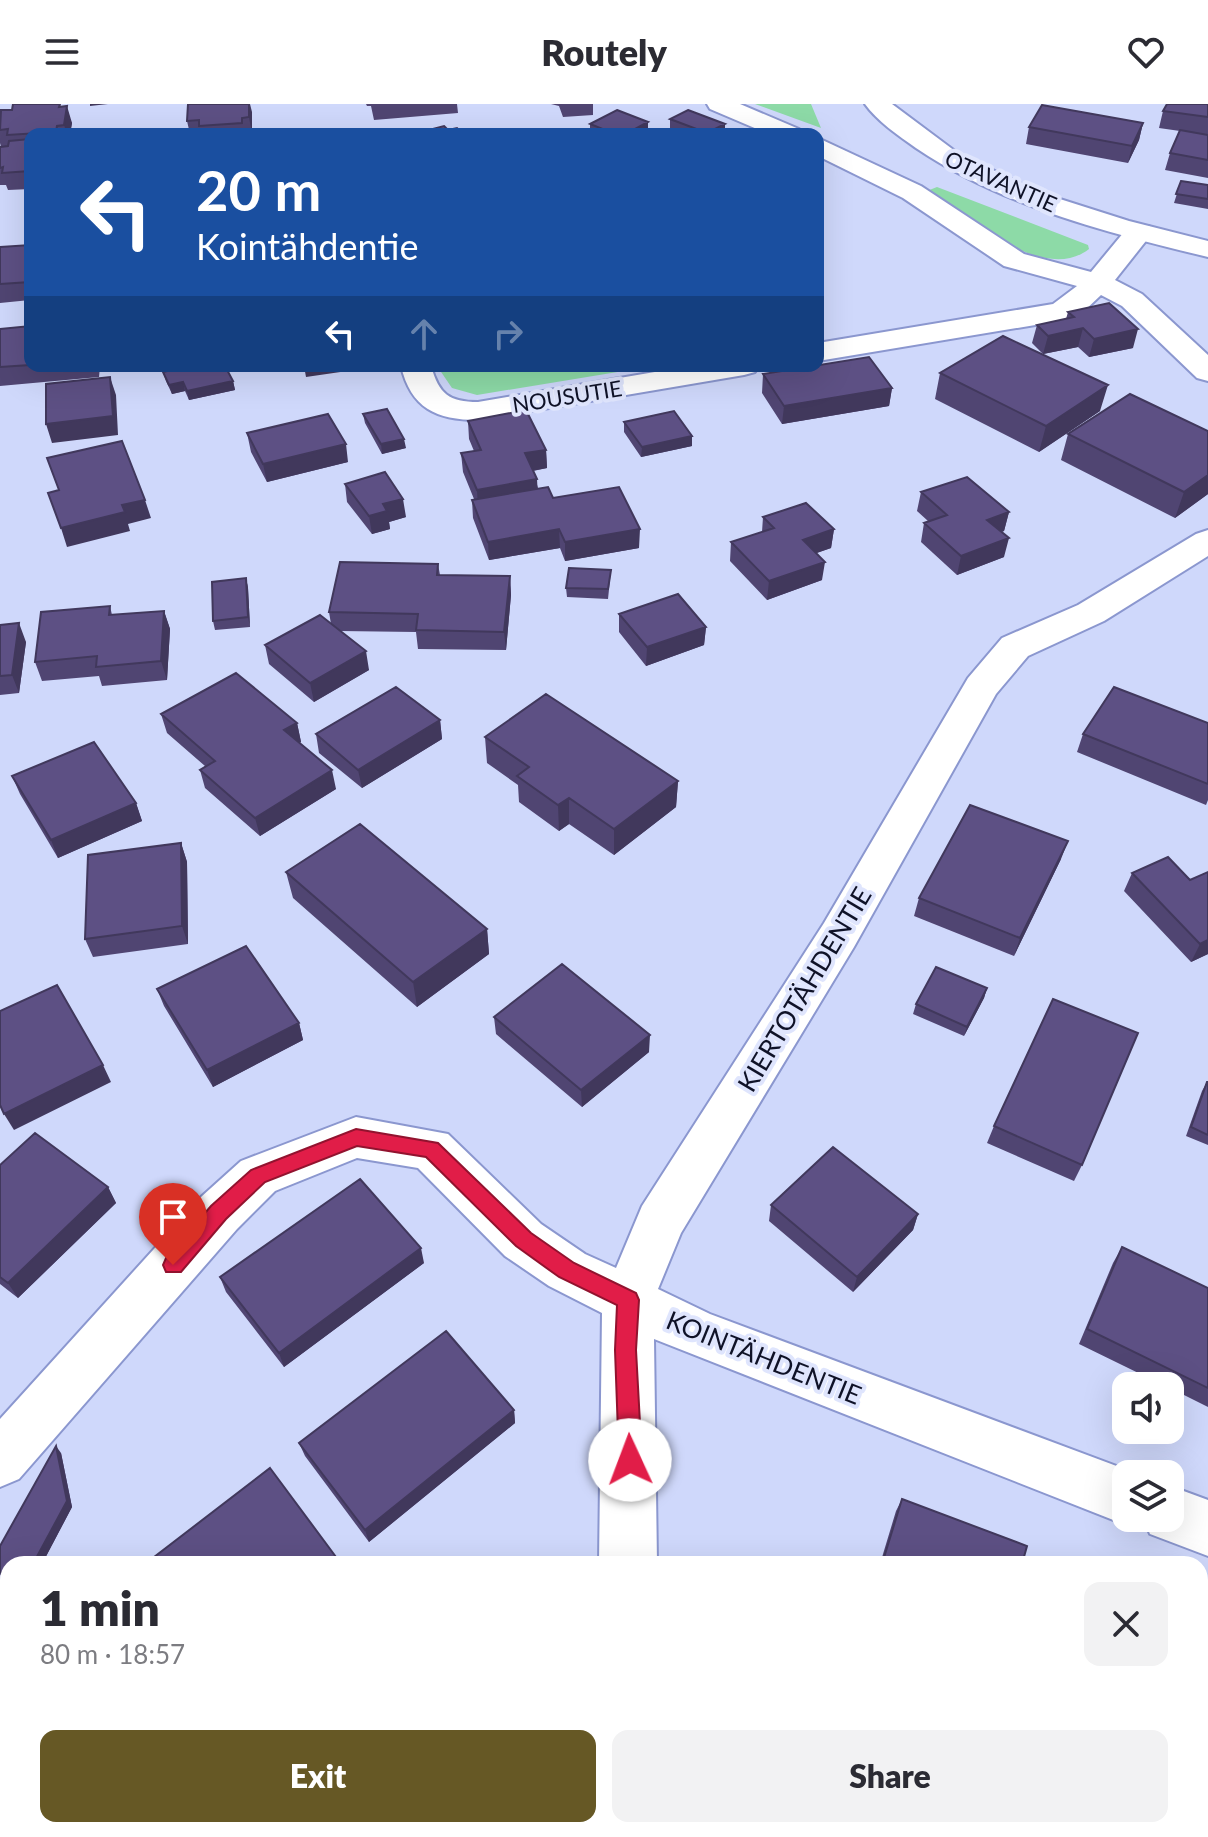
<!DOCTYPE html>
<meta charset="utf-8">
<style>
body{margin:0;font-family:Lato,sans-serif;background:#f2f2f3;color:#2b2b33;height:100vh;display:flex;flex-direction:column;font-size:30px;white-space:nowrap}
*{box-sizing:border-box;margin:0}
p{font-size:26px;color:#7c7c81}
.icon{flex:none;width:44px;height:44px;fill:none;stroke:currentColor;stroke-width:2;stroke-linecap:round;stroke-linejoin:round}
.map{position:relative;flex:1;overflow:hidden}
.sheet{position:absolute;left:0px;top:1452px;width:1208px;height:282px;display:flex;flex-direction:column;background:#fff;border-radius:24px 24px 0 0;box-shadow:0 8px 32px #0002}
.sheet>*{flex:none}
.hud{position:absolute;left:24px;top:24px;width:800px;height:244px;border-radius:16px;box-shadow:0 8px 32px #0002;background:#1a4fa0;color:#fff;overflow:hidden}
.controls{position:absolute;left:1112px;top:1268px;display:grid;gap:16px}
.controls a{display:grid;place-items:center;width:72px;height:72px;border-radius:16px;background:#fff;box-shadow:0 8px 32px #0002;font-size:40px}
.pin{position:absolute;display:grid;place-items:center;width:68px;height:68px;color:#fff;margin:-82px -34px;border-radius:50% 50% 50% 0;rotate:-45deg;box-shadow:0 0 8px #0007}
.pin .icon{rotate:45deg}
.me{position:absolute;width:88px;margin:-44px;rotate:358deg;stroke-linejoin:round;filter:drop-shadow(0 0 6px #0008)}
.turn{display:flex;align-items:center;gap:28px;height:168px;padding:0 40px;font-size:36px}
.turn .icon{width:104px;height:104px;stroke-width:2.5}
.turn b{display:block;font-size:56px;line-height:68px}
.lanes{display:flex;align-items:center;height:76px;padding:0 40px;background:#0003;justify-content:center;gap:40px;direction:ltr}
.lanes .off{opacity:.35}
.round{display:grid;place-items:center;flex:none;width:84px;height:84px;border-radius:16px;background:#f2f2f3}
.headline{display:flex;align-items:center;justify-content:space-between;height:136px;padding:0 40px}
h1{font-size:48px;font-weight:800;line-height:60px}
.action{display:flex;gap:16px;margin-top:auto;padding:16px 40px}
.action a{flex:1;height:92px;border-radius:16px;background:#665825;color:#fff;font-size:32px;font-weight:800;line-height:92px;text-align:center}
.action a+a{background:#f2f2f3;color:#2b2b33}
header{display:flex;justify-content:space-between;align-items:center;height:104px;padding:0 40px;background:#fff;font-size:36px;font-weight:800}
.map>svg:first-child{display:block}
.green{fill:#8ddaa7}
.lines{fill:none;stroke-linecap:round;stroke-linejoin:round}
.minor-casing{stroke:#8b97cf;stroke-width:4}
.major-casing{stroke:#8b97cf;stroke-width:4}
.minor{fill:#fff;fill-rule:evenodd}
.major{fill:#fff;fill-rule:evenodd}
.wall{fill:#504572}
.shaded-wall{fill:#41385c}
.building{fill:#5d5084;stroke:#41385c;stroke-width:2}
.route{fill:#e11d48;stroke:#92132f;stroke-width:2}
.labels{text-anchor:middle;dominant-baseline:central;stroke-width:8;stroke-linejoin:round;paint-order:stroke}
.far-street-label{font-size:22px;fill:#0f1227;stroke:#dfe5fd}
.street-label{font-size:26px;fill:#0f1227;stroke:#dfe5fd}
</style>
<header><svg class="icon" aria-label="menu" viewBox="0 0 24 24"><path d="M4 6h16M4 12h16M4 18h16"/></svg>Routely<svg class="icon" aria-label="heart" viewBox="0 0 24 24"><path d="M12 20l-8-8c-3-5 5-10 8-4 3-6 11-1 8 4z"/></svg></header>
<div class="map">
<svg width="1208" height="1733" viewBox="0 0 1208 1733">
<rect width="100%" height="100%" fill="#cfd8fb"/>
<path class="green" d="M755,0h56l10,24z
M937,83l151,58 1,4c-46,36 -124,-33 -162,-58z
M437,262h217l-177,29 -25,-7z"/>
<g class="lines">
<g class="minor-casing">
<path id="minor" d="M707,0h33l59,25 4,5h-34l-59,-25z
M818,34l103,48 103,68 67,18 38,-46h20l4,6 -38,48 27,14 66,61v26l-11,-3 -75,-72 -21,-11 -19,18 -23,8 -241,40v-18l235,-39 24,-18 -73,-20 -101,-68 -85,-42z
M401,262h30c8,28 18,36 47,36l212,-36h69l-4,6 -11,3 -266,45c-42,0 -67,-12 -77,-54z
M1208,426v26l-104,65 -76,35 -32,38 -142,253 -173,286 -23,56 52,25 428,160h-12v44h17l-17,7 -472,-186 3,225h-58l3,-251 -53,-27 -44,-30 -87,-88 -61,-10 -82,33 -38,38 -218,250 -19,8v-68l201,-222 40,-36 115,-44 92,17 93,90 44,30 31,14 26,-62 182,-283 144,-245 34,-40 76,-33 118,-71z
M1170,1382l38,14v56l-58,-22 -7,-16h27z
M523,1726h64l-2,7h-64z"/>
</g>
<g class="major-casing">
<path id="major" d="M865,0h27l67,50 82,39 88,28 79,20v16c-102,-25 -204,-50 -292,-109 -17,-12 -39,-27 -51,-44z"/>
</g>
<use href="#minor" class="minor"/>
<use href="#major" class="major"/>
</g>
<path class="wall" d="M366,0h91l1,9 -84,7 -3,-14h-4z
M551,0h42v11l-30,2 -4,-11z
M1208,0v74l-43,-8 5,-17 10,-22 -21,-3 4,-17z
M62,2l10,17 -2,11h-40v55l-22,1 -2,-5h-6v-38h1l-1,-4v-30z
M252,8v22h-62l-3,-13z
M670,15l55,13 -3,2h-36l-16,-6z
M1143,19l-4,17 -11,23 -102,-19 3,-17z
M590,20l58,10h-58z
M1181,77l27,4v24l-34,-6z
M30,141v55l-30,3v-56z
M1068,208l65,36 -44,9 -11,-10 -35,7 -11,-11 5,-18 29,-6z
M30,222v40h70l-1,11 -99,9v-57z
M173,262h52l8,15 2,9 -46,10 -4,-9 -13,3 -6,-13 -3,-9 11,-2z
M940,269l160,38 -61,41 -104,-53z
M763,270l129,14 -3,18 -107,18 -20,-31z
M363,310l43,34 -24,6 -17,-31z
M468,317l78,29 1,18 -14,3 5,17 101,60 -74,13 -5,-13 -71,12 -16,-42 -1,-18 2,-1 -11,-27 -2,-19 13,-2 -5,-12z
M624,318l68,24 -51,11 -17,-25z
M1208,327v63l-33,24 -114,-58 7,-26z
M247,329l101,29 -81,20 -16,-30z
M345,380l61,33 -17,5 1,7 -18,5 -25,-32z
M921,388l88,20 -5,19 -3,1 3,25 -47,18 -36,-33 3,-19 4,-2 -11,-10z
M763,413l71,12 -3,19 -15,5 6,27 -55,20 -37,-39 1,-19 31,-10z
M438,460l2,11 70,1 1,19 -5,55 -88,-1 -2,-17 -76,-1 29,39 -55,32 -45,-38 -4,-19 66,-21 -2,-12z
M611,466l-3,29 -41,-2 -1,-9z
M246,474l2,10 2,39 -35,3 -2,-9z
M110,502l2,9 52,-4 6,18 -3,51 -65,6 -3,-10 -57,5 -7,-19z
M619,510l87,13 -2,18 -58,21 -27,-34z
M0,521l26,17 -7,51 -19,2z
M161,610l136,9 4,19 -2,1 37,46 -76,47 -55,-48 -5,-18 5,-4 -38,-33z
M440,616l2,19 -80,49 -43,-35 -3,-19z
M1208,619v77l-2,5 -129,-53 6,-18z
M485,633l193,44 -2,26 -62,48 -45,-31 -10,7 -40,-29 -1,-17 -31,-22z
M12,672l124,27 6,18 -84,37 -38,-64z
M181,739l6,19 1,82 -95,13 -8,-18z
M1061,755l-47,97 -100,-40 5,-18z
M286,768l201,57 2,25 -72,53 -124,-109z
M1208,768v82l-17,8 -67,-71 8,-18 58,7z
M987,884l-3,10 -20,38 -51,-22 3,-10z
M157,885l142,34 4,17 -90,47 -49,-81z
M494,913l155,35 -67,55 -86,-73z
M1207,978h1v63l-22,-9 16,-45z
M994,1022l88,39 -8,16 -87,-38z
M0,1061l108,22 8,16 -98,95 -18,-14z
M771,1101l147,9 -5,16 -60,62 -84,-71z
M1122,1143l86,41v119l-38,-19v-2h-5l-86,-42 34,-81z
M424,1159l-140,104 -58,-75 -6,-15z
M514,1306l1,13 -146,119 -64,-86 -6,-13z
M61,1349l11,54 -30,57h-34v14l-8,-3v-29z
M902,1395l120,65h-142l16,-53z"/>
<path class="shaded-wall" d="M90,0h18l-18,2z
M249,0h1l2,8v22l-3,-17z
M67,2l5,17 -2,11h-3l-3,-9z
M648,18v12h-22z
M1143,19l-4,17 -11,23 4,-17z
M725,20v8l-3,2h-15z
M1083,224l-5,19 -35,7 5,-18z
M1138,225l-5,19 -44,9 5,-18z
M304,262h63l1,2 -62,9z
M110,273l6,18 2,40 -66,8 -6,-19z
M233,277l2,9 -46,10 -2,-9z
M183,278l2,9 -13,3 -3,-9z
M1108,281l-8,26 -61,41 7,-26z
M892,284l-3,18 -107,18 2,-18z
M692,332v10l-51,11 1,-10z
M404,335l2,9 -24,6 -1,-10z
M346,340l2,18 -81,20 -4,-18z
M546,346l1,18 -21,4 -1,-19z
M1208,371v19l-33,24 9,-26z
M537,375l1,19 -60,11 -1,-19z
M403,395l3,18 -17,5 1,7 -18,5 -3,-18 14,-12z
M145,396l6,18 -23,6 2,7 -63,16 -6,-19 61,-23z
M1009,408l-5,19 -21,7 4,-18z
M559,425l1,19 -71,12 -1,-18z
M640,425l-1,19 -74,13v-19z
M834,425l-3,19 -31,11 3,-19z
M1009,434l-5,19 -47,18 4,-19z
M825,458l-3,18 -55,20 2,-19z
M510,472l1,19 -5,55 -2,-18z
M246,474l2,10 2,39 -2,-10z
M164,507l6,18 -3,51 -6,-19z
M19,519l7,19 -7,51 -7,-18z
M706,523l-2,18 -58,21 1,-19z
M366,547l3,19 -55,32 -4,-19z
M440,616l2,19 -80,49 -4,-18z
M297,619l4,19 -13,7 -4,-19z
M332,666l4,19 -76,47 -5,-18z
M678,677l-2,26 -62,48v-26z
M569,694v26l-10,7 -1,-26z
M136,699l6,18 -84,37 -7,-18z
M1068,737l-7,18 -47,97 6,-18z
M181,739l6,19 1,82 -6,-18z
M487,825l2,25 -72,53 -4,-25z
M1208,836v14l-17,8 9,-18z
M987,884l-3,10 -20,38 3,-9z
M299,919l4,17 -90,47 -6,-17z
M650,931l-1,17 -67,55 -1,-17z
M103,961l8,17 -97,48 -10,-16z
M108,1083l8,16 -98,95 -10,-15z
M918,1110l-5,16 -60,62 4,-15z
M421,1144l3,15 -140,104 -5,-14z
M514,1306l1,13 -146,119 -4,-12z
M56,1342l5,7 11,54 -30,57h-9z
M336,1453l4,7h-13z
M0,1547l8,15v16l-8,-14z
M42,1726h28l-8,7h-29z"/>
<path class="building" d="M13,0h47l-1,3 8,-1 -3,19 -7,1 -1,6 -49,3 1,-6 -8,1 1,-20h11z
M188,0h61v13l-7,1v5l-43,3v-6l-12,1z
M1167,0h41v13l-45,-6z
M1042,1l101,18 -11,23 -103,-19z
M617,6l31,12 -22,12h-11l-25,-10z
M688,6l37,14 -18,9 -37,-14z
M444,22l4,4 9,-2 6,6h-45l-1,-1z
M1180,26l28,5v25l-38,-7z
M30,35v32l-28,2 1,-6 -3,1v-21l8,-1 1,-5z
M1181,77l27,4v14l-32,-5z
M30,141v37l-30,2v-37z
M1109,199l29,26 -44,10 -11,-11 -35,8 -11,-11 37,-8 -6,-5z
M30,222v39l-30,2v-38z
M1003,232l105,49 -62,41 -106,-53z
M869,253l23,31 -108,18 -21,-32z
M174,262h51l8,15 -46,10 -4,-9 -14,3 -6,-13 13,-3z
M110,273l3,39 -67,8v-40z
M1130,290l78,37v44l-24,17 -116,-58z
M387,305l17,30 -23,5 -18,-30z
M526,306l20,40 -21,3 12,26 -60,11 -16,-37 20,-3 -13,-29z
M674,307l18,25 -50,11 -18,-25z
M328,310l18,30 -83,20 -16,-31z
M122,337l23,59 -23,5 3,7 -64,16 -13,-35 11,-3 -12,-32z
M385,368l18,27 -20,5 4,7 -18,5 -24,-32z
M967,373l42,35 -22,8 22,18 -48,18 -37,-33 23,-8 -26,-23z
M548,383l5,11 66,-11 21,42 -75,13 -6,-13 -71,13 -16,-42z
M806,399l28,26 -31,11 22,22 -56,19 -38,-39 43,-14 -11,-11z
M340,458l98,2 -1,11 73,1 -6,56 -88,-2 2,-16 -89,-2z
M569,464l42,2 -3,19 -42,-1z
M246,474l2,39 -35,4 -1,-39z
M678,490l28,33 -59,20 -28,-33z
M110,502l-1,9 55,-4 -3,50 -65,6 1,-11 -62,6 6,-50z
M320,511l46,36 -56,32 -45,-38z
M19,519l-7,52 -12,1v-51z
M236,569l61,50 -13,7 48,40 -77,48 -55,-48 15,-9 -54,-47z
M396,583l44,33 -82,50 -42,-36z
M1114,583l94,36v61l-125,-50z
M546,590l132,87 -64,48 -45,-31 -11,7 -41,-29 12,-9 -44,-30z
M94,638l42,61 -85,37 -39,-64z
M970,701l98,36 -48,97 -101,-40z
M360,720l127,105 -74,53 -127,-110z
M181,739l1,83 -97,13 3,-84z
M1168,753l22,23 18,-8v68l-8,4 -68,-71z
M246,842l53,77 -92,47 -50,-81z
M562,860l88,71 -69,55 -87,-73z
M936,863l51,21 -20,39 -51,-23z
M57,881l46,80 -99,49 -4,-9v-94z
M1053,895l85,34 -56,132 -88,-39z
M1207,978h1v53l-17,-8z
M35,1029l73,54 -100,96 -8,-6v-112z
M833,1043l85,67 -61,63 -86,-72z
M360,1075l61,69 -142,105 -59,-76z
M1122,1143l86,41v100l-121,-59z
M446,1227l68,79 -149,120 -66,-87z
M56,1342l11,55 -34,63h-25v10l-8,-2v-26z
M270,1364l66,89 -9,7h-182z
M902,1395l125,47 -5,18h-140z
M0,1564l8,14v148h34l-9,7h-33z"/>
<path class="route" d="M356,1025l82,14 93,90 43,30 62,30 3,7 -3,50 6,110 -4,8 -8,3 -8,-3 -3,-8 -4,-110 2,-45 -58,-28 -43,-31 -90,-89 -69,-11 -92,36 -39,37 -45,53h-15l-3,-7 3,-7 45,-52 40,-36z"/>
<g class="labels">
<g class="far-street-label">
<text transform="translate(1001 77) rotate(24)">OTAVANTIE</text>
<text transform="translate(567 292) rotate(-9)">NOUSUTIE</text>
</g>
<g class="street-label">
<text transform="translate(804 885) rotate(-59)">KIERTOTÄHDENTIE</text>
<text transform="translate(764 1253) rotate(22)">KOINTÄHDENTIE</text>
</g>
</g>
</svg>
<div class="controls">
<a><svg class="icon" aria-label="sound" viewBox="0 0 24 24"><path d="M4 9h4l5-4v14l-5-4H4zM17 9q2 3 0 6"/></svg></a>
<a><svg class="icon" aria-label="layers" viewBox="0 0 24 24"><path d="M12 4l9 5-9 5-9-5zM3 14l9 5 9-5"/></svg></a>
</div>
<div class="pin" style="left:173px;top:1161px;background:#d93025"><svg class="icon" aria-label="arrive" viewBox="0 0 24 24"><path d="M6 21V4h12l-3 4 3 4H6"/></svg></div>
<svg class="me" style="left:630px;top:1356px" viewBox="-20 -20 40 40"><circle r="19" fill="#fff"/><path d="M0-13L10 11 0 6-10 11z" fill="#e11d48"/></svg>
<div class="hud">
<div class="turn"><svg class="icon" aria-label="left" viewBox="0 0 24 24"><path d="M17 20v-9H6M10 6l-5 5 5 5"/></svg><div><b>20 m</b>Kointähdentie</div></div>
<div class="lanes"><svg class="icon" aria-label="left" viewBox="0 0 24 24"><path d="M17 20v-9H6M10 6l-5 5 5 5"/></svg><svg class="icon off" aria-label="ahead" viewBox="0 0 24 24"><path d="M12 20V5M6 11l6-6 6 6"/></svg><svg class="icon off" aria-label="right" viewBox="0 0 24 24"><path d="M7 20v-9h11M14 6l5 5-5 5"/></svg></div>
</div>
<section class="sheet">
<div class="headline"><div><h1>1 min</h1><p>80 m · 18:57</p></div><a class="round"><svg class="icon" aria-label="close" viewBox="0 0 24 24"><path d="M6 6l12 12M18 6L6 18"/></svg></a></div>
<div class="action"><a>Exit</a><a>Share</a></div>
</section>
</div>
